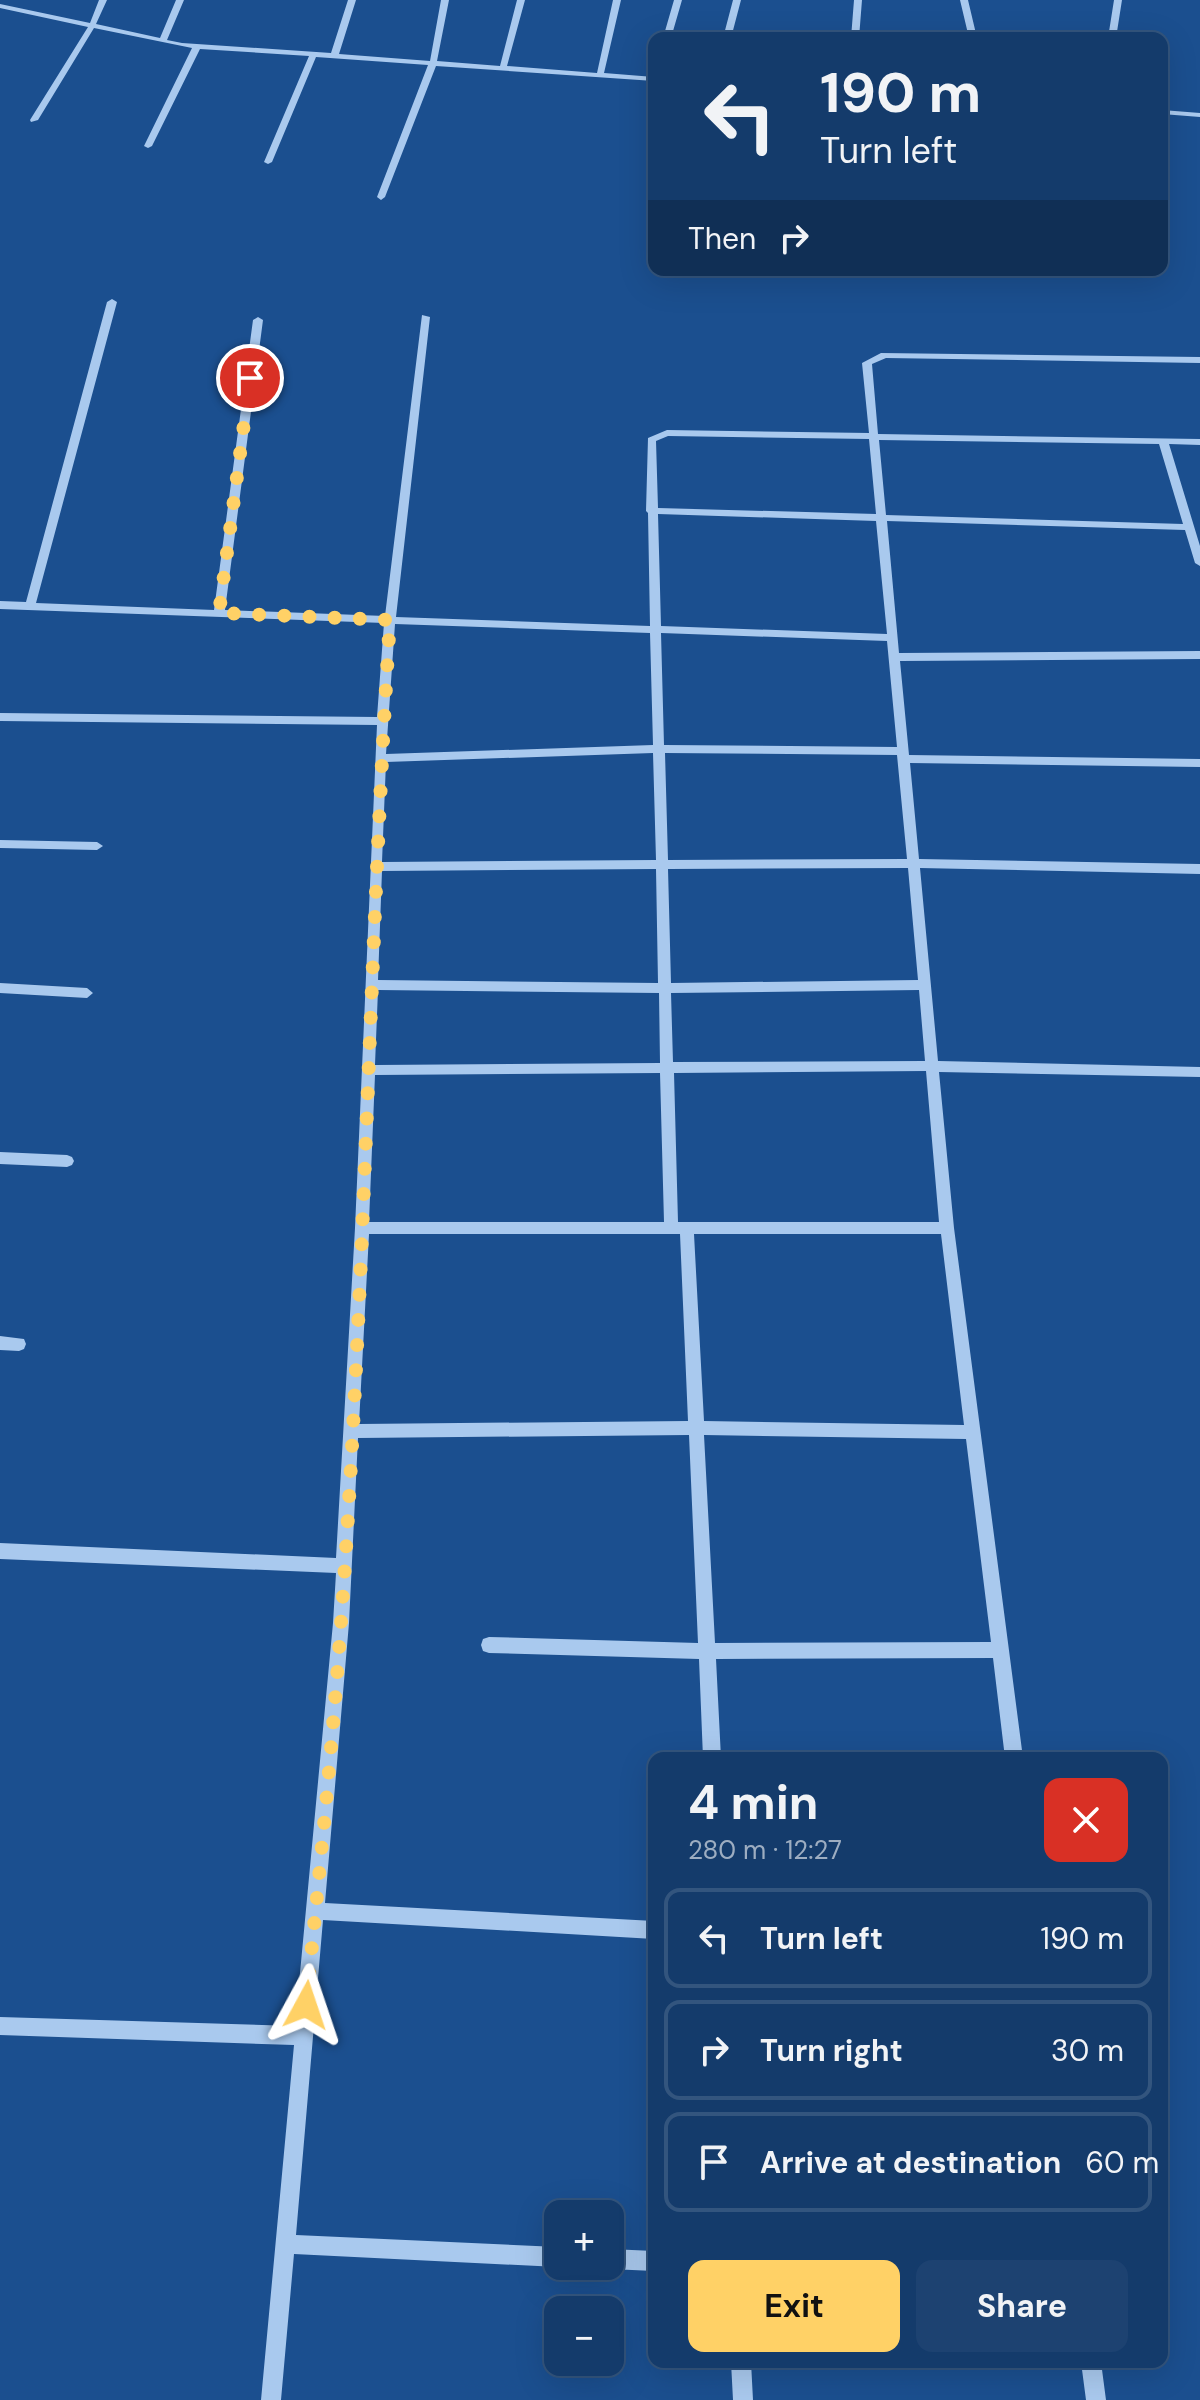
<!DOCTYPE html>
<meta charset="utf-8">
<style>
body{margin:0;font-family:"DM Sans",sans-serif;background:#1d4271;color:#f1f3f6;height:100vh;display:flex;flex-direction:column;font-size:30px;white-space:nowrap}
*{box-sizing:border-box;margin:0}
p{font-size:26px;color:#9dadc1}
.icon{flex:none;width:44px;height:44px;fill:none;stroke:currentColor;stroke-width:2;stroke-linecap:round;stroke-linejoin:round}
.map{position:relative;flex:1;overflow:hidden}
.drawer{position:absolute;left:648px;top:1752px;width:520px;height:616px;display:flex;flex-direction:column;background:#143b6b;border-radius:16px;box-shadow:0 8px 32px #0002,0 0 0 2px #33557e}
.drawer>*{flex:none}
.banner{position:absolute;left:648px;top:32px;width:520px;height:244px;border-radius:16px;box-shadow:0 8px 32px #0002,0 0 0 2px #33557e;background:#143b6b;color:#f1f3f6;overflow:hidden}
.controls{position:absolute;left:544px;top:2200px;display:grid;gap:16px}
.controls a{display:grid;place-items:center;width:80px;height:80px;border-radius:16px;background:#143b6b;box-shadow:0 8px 32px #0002,0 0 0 2px #33557e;font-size:40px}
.pin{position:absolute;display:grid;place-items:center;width:68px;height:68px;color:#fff;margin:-34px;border:4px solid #fff;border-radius:50%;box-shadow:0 2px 8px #0007}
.me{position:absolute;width:88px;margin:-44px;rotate:5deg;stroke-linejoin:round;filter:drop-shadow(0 0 6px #0008)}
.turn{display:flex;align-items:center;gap:28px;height:168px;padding:0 40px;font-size:36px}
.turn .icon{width:104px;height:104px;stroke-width:2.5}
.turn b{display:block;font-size:56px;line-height:68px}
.then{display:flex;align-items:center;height:76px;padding:0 40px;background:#0003;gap:16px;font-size:30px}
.round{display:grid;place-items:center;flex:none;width:84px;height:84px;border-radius:16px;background:#1d4271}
.head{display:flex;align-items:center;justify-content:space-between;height:136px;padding:0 40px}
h1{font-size:48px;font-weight:700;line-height:60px}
.primary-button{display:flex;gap:16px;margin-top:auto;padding:16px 40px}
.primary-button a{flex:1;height:92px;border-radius:16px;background:#ffd166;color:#111;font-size:32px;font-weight:700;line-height:92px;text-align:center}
.primary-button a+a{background:#1d4271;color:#f1f3f6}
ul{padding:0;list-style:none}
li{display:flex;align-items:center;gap:24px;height:100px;margin:0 16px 12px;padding:0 24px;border:4px solid #33557e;border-radius:16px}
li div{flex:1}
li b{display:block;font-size:30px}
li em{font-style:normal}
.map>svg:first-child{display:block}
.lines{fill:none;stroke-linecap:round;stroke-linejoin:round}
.minor{fill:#a9c9ee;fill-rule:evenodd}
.route{stroke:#ffd166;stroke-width:14;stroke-dasharray:0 25.2}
</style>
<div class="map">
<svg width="1200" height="2400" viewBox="0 0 1200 2400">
<rect width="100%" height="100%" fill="#1b4f8f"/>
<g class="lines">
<path class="minor" d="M99,0h8l-11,24 64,14 16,-38h8l-17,40 15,3 149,10 17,-53h8l-17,54 91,7 11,-61h8l-12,61 63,5 17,-66h8l-18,66 90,7 16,-73h8l-17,73 50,4v4l-218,-15 -51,131 -4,3 -4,-3 51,-132 -112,-8 -44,105 -4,2 -4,-2 45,-106 -109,-7 -48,97 -4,2 -4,-2 48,-98 -98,-20 -56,92 -7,2 -1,-2 58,-93 -88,-19v-4l90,19z
M674,0h8l-11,38h-8z
M733,0h8l-10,38h-8z
M854,0h8l-3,38h-8z
M960,0h8l9,38h-8z
M1114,0h8l-6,38h-8z
M1162,110l38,3v4l-38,-3z
M112,299l5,3 -81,301 178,7 39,-290 5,-3 5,3 -38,290 160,6 37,-301 8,2 -34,300 254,9 -2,-113 -2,-2 2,-73 19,-8 202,3 -7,-70 19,-10 319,4v6l-314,-5 -14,6 6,70 322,5v6l-31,-1 31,102v20l-5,-3 -10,-33 -298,-9 12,132 301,-2v8l-300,2 9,94 291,4v8l-290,-4 9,96 281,5v10l-280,-6 18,193 262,6v10l-261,-5 15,156 69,530h-18l-12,-100 -277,1 5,99h-18l-4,-99 -210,-6 -6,-2 -2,-6 2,-6 6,-2 209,6 -9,-208 -331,3 -9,185 -24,280 329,18v18l-331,-19 -27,315 262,12v19h2l-2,1 -264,-13 -13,146h-20l33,-355 -294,-10v-18l295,9 38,-403 3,-50 -336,-14v-16l336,15 19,-330 22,-503 -377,-4v-8l377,4 7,-94 -384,-14v-8l26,1 81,-300zM668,436l201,3 7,75 -218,-6 -2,-67zM879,440l280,4 24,80 -297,-9zM658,514l218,7 11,113 -226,-8zM395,624l255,9 3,112 -267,9zM661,633l226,8 10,106 -233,-2zM653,753l3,107 -274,2 4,-100zM665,753l232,2 10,104 -239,1zM908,868l10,112 -247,3 -3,-114zM656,869l2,114 -280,-3 4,-109zM378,990l281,3 1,70 -285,2zM919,990l6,71 -252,1 -2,-69zM926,1071l13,151h-261l-4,-149zM660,1073l4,149h-295l6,-147zM369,1234h311l8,187 -329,3zM694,1234h247l23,191 -260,-4zM704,1435l262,4 25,203 -276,1z
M0,840l97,2 6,4 -6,4 -97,-2z
M0,983l87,5 6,5 -6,5 -87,-5z
M0,1152l67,3 5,2 2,4 -2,4 -5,2 -67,-3z
M0,1336l24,3 2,5 -2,5 -5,2 -19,-1z
M610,2249l44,2v20l-44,-2 -7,-3h7z
M731,2362h20l2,38h-20z
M1081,2362h20l5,38h-20z"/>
</g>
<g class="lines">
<path class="route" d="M250,378l-31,235 171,7c-21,334 -25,669 -49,1003 -9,127 -22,255 -35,382"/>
</g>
</svg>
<div class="controls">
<a>+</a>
<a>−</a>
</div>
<div class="pin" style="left:250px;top:378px;background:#d93025"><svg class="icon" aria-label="arrive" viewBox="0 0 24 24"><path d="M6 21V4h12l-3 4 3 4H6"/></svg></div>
<svg class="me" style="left:306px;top:2005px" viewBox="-20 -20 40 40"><path d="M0-17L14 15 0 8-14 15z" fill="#ffd166" stroke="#fff" stroke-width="4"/></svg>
<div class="banner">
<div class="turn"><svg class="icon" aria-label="left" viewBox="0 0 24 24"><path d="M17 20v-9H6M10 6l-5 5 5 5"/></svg><div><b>190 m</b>Turn left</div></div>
<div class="then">Then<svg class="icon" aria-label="right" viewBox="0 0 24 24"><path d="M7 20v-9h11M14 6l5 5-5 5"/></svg></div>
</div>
<section class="drawer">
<div class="head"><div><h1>4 min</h1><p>280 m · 12:27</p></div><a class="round" style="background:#d93025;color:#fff"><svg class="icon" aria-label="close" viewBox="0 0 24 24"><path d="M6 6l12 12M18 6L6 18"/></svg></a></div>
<ul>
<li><svg class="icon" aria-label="left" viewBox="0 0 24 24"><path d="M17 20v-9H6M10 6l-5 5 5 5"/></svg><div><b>Turn left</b></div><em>190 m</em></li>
<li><svg class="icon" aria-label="right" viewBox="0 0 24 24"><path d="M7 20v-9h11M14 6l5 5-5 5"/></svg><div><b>Turn right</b></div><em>30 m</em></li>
<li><svg class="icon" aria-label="arrive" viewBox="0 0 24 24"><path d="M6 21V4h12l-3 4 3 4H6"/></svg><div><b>Arrive at destination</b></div><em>60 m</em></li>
</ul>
<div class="primary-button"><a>Exit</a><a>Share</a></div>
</section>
</div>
